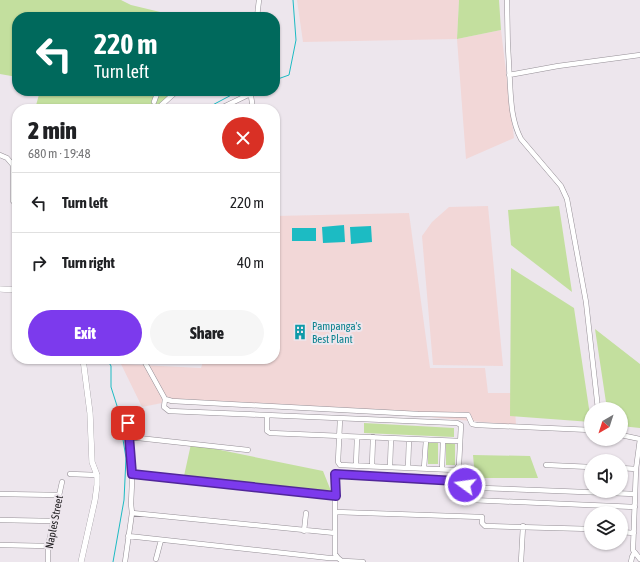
<!DOCTYPE html>
<meta charset="utf-8">
<style>
body{margin:0;font-family:"Asap Condensed",sans-serif;background:#f6f6f6;color:#202124;height:100vh;display:flex;flex-direction:column;font-size:15px;white-space:nowrap}
*{box-sizing:border-box;margin:0}
p{font-size:13px;color:#757577}
.icon{flex:none;width:22px;height:22px;fill:none;stroke:currentColor;stroke-width:2;stroke-linecap:round;stroke-linejoin:round}
.map{position:relative;flex:1;overflow:hidden}
.details{position:absolute;left:12px;top:104px;width:268px;height:260px;display:flex;flex-direction:column;background:#fff;border-radius:16px;box-shadow:0 1px 3px #0004}
.details>*{flex:none}
.guide{position:absolute;left:12px;top:12px;width:268px;height:84px;border-radius:16px;box-shadow:0 1px 3px #0004;background:#00695c;color:#fff;overflow:hidden}
.needle{width:26px;rotate:219deg}
.controls{position:absolute;left:584px;top:402px;display:grid;gap:8px}
.controls a{display:grid;place-items:center;width:44px;height:44px;border-radius:50%;background:#fff;box-shadow:0 1px 3px #0004;font-size:20px}
.pin{position:absolute;display:grid;place-items:center;width:34px;height:34px;color:#fff;margin:-17px;border-radius:8px;box-shadow:0 2px 6px #0006}
.me{position:absolute;width:44px;margin:-22px;rotate:284deg;stroke-linejoin:round;filter:drop-shadow(0 0 3px #0008)}
.turn{display:flex;align-items:center;gap:14px;height:84px;padding:0 16px;font-size:18px}
.turn .icon{width:52px;height:52px;stroke-width:2.5}
.turn b{display:block;font-size:28px;line-height:34px}
.round{display:grid;place-items:center;flex:none;width:42px;height:42px;border-radius:21px;background:#f6f6f6}
.headline{display:flex;align-items:center;justify-content:space-between;height:68px;padding:0 16px}
h1{font-size:24px;font-weight:800;line-height:30px}
.cta{display:flex;gap:8px;margin-top:auto;padding:8px 16px}
.cta a{flex:1;height:46px;border-radius:24px;background:#7c3aed;color:#fff;font-size:16px;font-weight:800;line-height:46px;text-align:center}
.cta a+a{background:#f6f6f6;color:#202124}
ul{padding:0;list-style:none}
li{display:flex;align-items:center;gap:12px;height:60px;padding:0 16px;border-top:1px solid #e0e0e0}
li div{flex:1}
li b{display:block;font-size:15px}
li em{font-style:normal}
.map>svg:first-child{display:block}
.industrial{fill:#f2d7d7}
.green{fill:#c3df9e}
.water{fill:#1cbbc3}
.lines{fill:none;stroke-linecap:round;stroke-linejoin:round}
.stream{stroke:#1cbbc3;stroke-width:1}
.minor-casing{stroke:#958f96;stroke-width:5.5}
.tertiary-casing{stroke:#958f96;stroke-width:6}
.minor{stroke:#fff;stroke-width:4.5}
.tertiary{stroke:#fff;stroke-width:5.5}
.route-casing{stroke:#51269a;stroke-width:10}
.route{stroke:#7c3aed;stroke-width:7}
.labels{text-anchor:middle;dominant-baseline:central;stroke-width:4;stroke-linejoin:round;paint-order:stroke}
.culture-label{font-size:11px;fill:#0d838f;stroke:#ede6ed;text-anchor:start}
.street-label{font-size:11px;fill:#1e1c1f;stroke:#ede6ed}
</style>
<div class="map">
<svg width="640" height="562" viewBox="0 0 640 562">
<rect width="100%" height="100%" fill="#ede6ed"/>
<path class="industrial" d="M297,0h162l-2,39 44,-9 13,108 -48,21 -9,-120 -154,3z
M488,206l15,160 -70,-1 -11,-129 10,-14 17,-15z
M409,213l21,155h55l3,25h26l2,32 -209,-19 -145,-3 -20,4 -21,-43 80,4 3,-9h71v-83h2l-2,-60z"/>
<path class="green" d="M0,0h121l10,5 50,12h-164v60l-17,-3z
M459,0h40l2,30 -44,9z
M40,91h135l-20,18h-120z
M559,206l13,86 -61,-47 -3,-35z
M511,268l63,40 17,114 -81,-6z
M595,329l45,35v64l-19,-2v-17h-14z
M364,423l90,5v9l-90,-4z
M428,443h10v21h-10z
M446,443l9,1v21h-9z
M191,444l132,27 8,20 -147,-15z
M473,455l57,1 8,22h-63z"/>
<path class="water" d="M344,225l1,17 -22,1 -1,-16z
M371,226l1,16 -21,2 -1,-17z
M292,228h24v13h-24z"/>
<g class="lines">
<path class="stream" d="M275,80l14,-5 7,-35 -3,-40
M205,109l34,-18
M107,359l4,7v21l7,22 8,49 -2,42 -11,62"/>
<g class="minor-casing">
<path id="minor" d="M507,0c0,28 1,56 3,84 1,19 2,38 11,55l40,47 6,13 19,103 12,107
M257,17l2,-17
M509,75l49,-9 82,-11
M154,102l4,-11
M32,109l1,-2
M157,109l20,-18
M219,109l29,-14 3,1 2,13
M0,155l7,3 6,7v36l4,3
M143,359l21,38 1,2 7,2 246,13 50,1 4,9 5,1 114,5
M165,399l-1,8 5,4 288,12 4,2 -2,40 -3,5 -116,-5 -2,-3 2,-43
M267,416v15l3,2 190,8
M621,435l19,4 -4,30 -3,81 7,9
M129,437l119,13
M356,465l1,-28
M546,465l45,2
M372,466l1,-29
M390,467l1,-29
M408,468l1,-29
M424,468l2,-28
M621,468l15,1
M442,469l1,-28
M70,474l27,1
M132,474l204,22
M0,494l59,1
M471,500l164,7
M336,512l146,5v6l3,3 106,3
M132,513l203,20
M0,520l53,1
M304,531l2,-18
M621,532l13,1
M128,536l201,22h9
M0,545l48,1
M156,559l5,-19
M343,561l20,1
M48,562v-16l14,-64
M125,562l7,-49 -1,-9 1,-22 -4,-59
M343,562l-5,-4 -3,-4v-80l130,7v4l3,2 14,1 153,6
M521,562l2,-36
M631,562l1,-5 2,-4"/>
</g>
<g class="tertiary-casing">
<path id="tertiary" d="M0,289l17,1
M81,562l14,-62 2,-15v-10l-5,-13 -2,-49 -7,-54"/>
</g>
<use href="#minor" class="minor"/>
<use href="#tertiary" class="tertiary"/>
</g>
<g class="lines">
<g class="route-casing">
<path id="route" d="M128,423l4,51 204,22 -1,-22 121,7h9v4"/>
</g>
<use href="#route" class="route"/>
</g>
<defs>
<g id="building-bare" transform="scale(1.2)"><path d="M-4-6H4V6H1V3H-1V6H-4ZM-2.5-4.3h1.7v1.8h-1.7ZM.8-4.3h1.7v1.8H.8ZM-2.5-1h1.7V.8h-1.7ZM.8-1h1.7V.8H.8Z" fill="#0f9aa8" stroke="#ede6ed" stroke-width="2.5" paint-order="stroke"/></g>
</defs>
<g fill-rule="evenodd">
<use href="#building-bare" x="300" y="332"/>
</g>
<g class="labels">
<g class="culture-label">
<text x="312" y="326">Pampanga's<tspan x="312" dy="13">Best Plant</tspan></text>
</g>
<g class="street-label">
<text transform="translate(54 522) rotate(-79)">Naples Street</text>
</g>
</g>
</svg>
<div class="controls">
<a><svg class="needle" viewBox="-14 -14 28 28"><path d="M0-13l5 13h-10z" fill="#e53935"/><path d="M0 13l5-13h-10z" fill="#757577"/></svg></a>
<a><svg class="icon" aria-label="sound" viewBox="0 0 24 24"><path d="M4 9h4l5-4v14l-5-4H4zM17 9q2 3 0 6"/></svg></a>
<a><svg class="icon" aria-label="layers" viewBox="0 0 24 24"><path d="M12 4l9 5-9 5-9-5zM3 14l9 5 9-5"/></svg></a>
</div>
<div class="pin" style="left:128px;top:423px;background:#d93025"><svg class="icon" aria-label="arrive" viewBox="0 0 24 24"><path d="M6 21V4h12l-3 4 3 4H6"/></svg></div>
<svg class="me" style="left:465px;top:485px" viewBox="-20 -20 40 40"><circle r="17" fill="#7c3aed" stroke="#fff" stroke-width="3"/><path d="M0-11L8 9 0 5-8 9z" fill="#fff"/></svg>
<div class="guide">
<div class="turn"><svg class="icon" aria-label="left" viewBox="0 0 24 24"><path d="M17 20v-9H6M10 6l-5 5 5 5"/></svg><div><b>220 m</b>Turn left</div></div>
</div>
<section class="details">
<div class="headline"><div><h1>2 min</h1><p>680 m · 19:48</p></div><a class="round" style="background:#d93025;color:#fff"><svg class="icon" aria-label="close" viewBox="0 0 24 24"><path d="M6 6l12 12M18 6L6 18"/></svg></a></div>
<ul>
<li><svg class="icon" aria-label="left" viewBox="0 0 24 24"><path d="M17 20v-9H6M10 6l-5 5 5 5"/></svg><div><b>Turn left</b></div><em>220 m</em></li>
<li><svg class="icon" aria-label="right" viewBox="0 0 24 24"><path d="M7 20v-9h11M14 6l5 5-5 5"/></svg><div><b>Turn right</b></div><em>40 m</em></li>
</ul>
<div class="cta"><a>Exit</a><a>Share</a></div>
</section>
</div>
